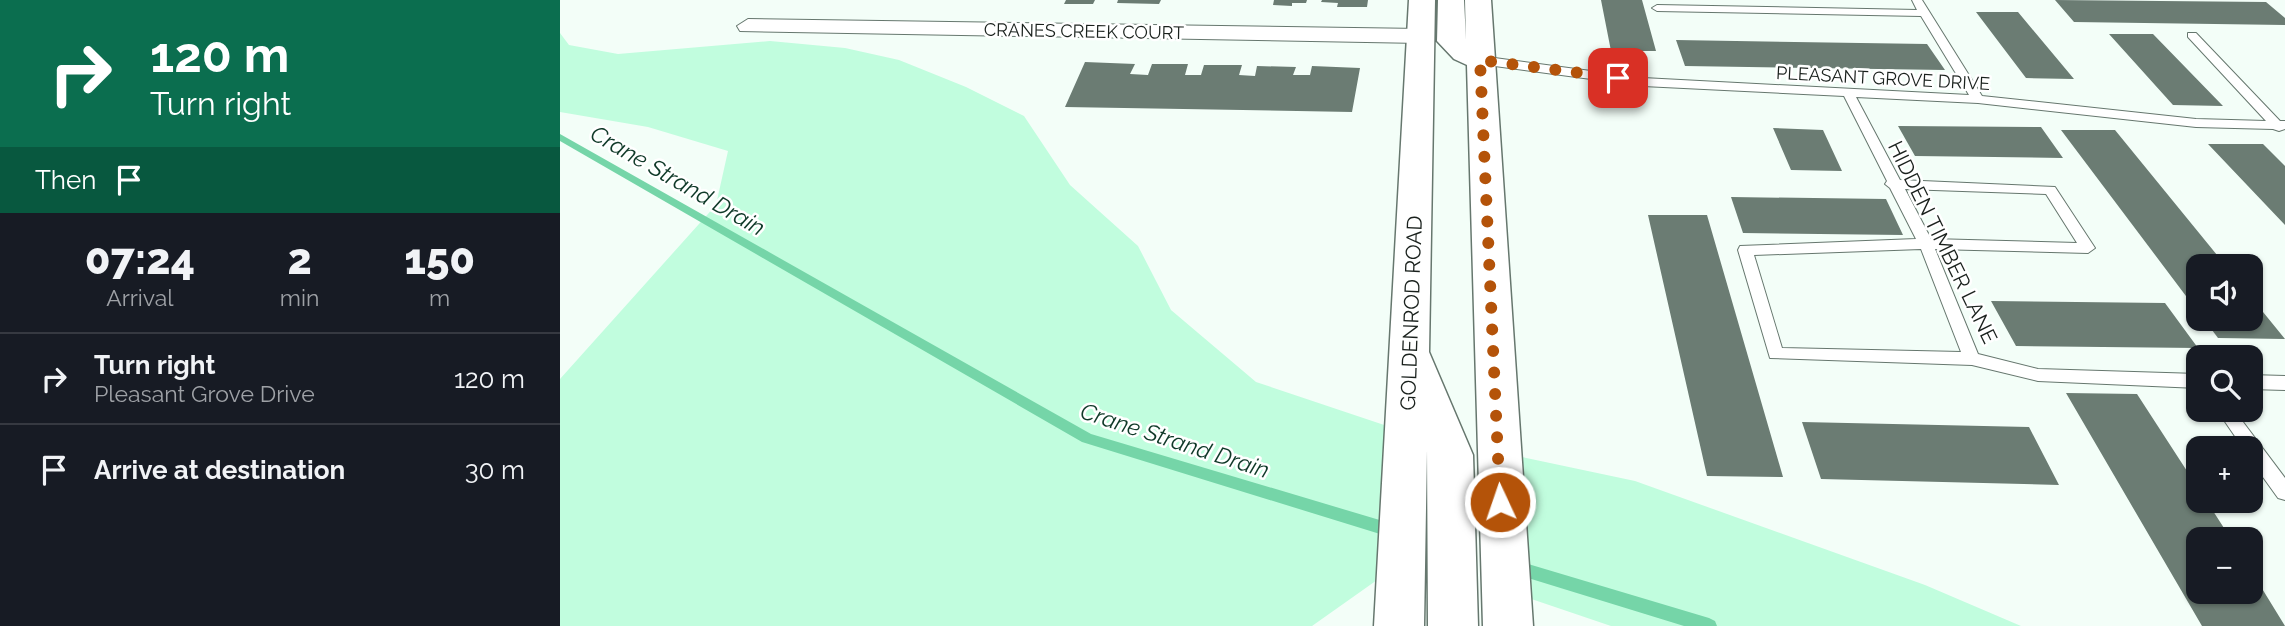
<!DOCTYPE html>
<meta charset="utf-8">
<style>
body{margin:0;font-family:Raleway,sans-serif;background:#242831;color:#f1f3f6;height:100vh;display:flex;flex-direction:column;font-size:26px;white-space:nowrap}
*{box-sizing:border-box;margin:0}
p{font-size:23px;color:#9ea1a6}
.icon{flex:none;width:38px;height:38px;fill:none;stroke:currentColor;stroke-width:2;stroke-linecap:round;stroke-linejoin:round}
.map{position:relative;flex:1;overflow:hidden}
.drawer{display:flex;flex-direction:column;background:#171b24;width:560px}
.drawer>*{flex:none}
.top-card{background:#0b6e4f;color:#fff;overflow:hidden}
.tools{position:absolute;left:1626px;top:254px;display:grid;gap:14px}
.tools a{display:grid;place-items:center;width:77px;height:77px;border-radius:14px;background:#171b24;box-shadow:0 2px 5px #0004;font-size:35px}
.pin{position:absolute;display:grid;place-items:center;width:60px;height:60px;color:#fff;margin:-30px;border-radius:14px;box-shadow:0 4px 10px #0006}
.me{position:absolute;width:77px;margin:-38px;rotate:357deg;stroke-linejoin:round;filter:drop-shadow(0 0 5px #0008)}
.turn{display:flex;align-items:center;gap:24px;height:147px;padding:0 35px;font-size:32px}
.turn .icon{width:91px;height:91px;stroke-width:2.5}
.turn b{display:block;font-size:49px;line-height:60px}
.then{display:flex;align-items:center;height:66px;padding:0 35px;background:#0003;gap:14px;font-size:26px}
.eta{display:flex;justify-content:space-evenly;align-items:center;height:119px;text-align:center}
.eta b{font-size:42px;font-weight:800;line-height:49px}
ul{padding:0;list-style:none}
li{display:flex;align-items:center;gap:21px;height:91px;padding:0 35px;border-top:2px solid #363941}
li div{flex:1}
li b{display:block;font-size:26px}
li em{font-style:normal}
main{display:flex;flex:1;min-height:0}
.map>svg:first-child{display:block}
.green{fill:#c1fdde}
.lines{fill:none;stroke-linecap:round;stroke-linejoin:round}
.stream{fill:#75d5a8;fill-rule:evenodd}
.building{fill:#6b7c73}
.lane-casing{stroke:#66776e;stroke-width:2}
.street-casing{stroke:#66776e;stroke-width:2}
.secondary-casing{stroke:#66776e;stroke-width:3}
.lane{fill:#fff;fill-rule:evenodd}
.street{fill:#fff;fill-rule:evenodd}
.secondary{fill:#fff;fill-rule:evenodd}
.route{stroke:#b45309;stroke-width:12;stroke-dasharray:0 21.6}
.labels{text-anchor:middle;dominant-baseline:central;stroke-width:5;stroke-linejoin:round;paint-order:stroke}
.far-street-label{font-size:18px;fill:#19201c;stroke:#fff}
.street-label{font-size:21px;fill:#19201c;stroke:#fff}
.water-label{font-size:23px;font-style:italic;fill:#0f3928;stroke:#fff}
</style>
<main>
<section class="drawer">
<div class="top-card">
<div class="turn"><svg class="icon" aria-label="right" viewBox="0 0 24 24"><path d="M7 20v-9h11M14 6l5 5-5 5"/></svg><div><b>120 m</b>Turn right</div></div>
<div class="then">Then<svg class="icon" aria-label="arrive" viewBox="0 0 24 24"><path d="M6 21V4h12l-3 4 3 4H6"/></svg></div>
</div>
<div class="eta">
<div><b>07:24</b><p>Arrival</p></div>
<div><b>2</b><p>min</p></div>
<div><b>150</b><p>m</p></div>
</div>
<ul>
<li><svg class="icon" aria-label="right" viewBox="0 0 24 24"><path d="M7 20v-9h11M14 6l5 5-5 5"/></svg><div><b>Turn right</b><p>Pleasant Grove Drive</p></div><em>120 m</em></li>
<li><svg class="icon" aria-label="arrive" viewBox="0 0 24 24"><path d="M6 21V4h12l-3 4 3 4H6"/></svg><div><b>Arrive at destination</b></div><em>30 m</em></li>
</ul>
</section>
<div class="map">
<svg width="1725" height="626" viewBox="0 0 1725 626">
<rect width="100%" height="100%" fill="#f3fef8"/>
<path class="green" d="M0,33l9,12 49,9 152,-13 75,7 54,12 67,27 58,29 46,69 68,61 33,64 85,72 173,58 -18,116 -99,70h-752v-247l156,-174 12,-54 -80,-24 -88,-15z
M962,457l113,24 290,104 96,41h-410l-97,-33z"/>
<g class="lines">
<path class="stream" d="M0,134l531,300 302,90 5,2 2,5 -2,5 -5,2 -311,-96 -522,-301z
M955,560l194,58 6,3 2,5h-33l-169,-52 -5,-2 -3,-5 3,-5z"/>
</g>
<path class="building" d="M506,0h29l-2,4h-29z
M558,0h43l-2,4 -42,-1z
M714,0h33l-1,3h-14v3l-19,-1z
M762,0h46l-1,7h-30l1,-4 -17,-1z
M1041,0h41l14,51h-45z
M1495,0l211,2 19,16v7l-211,-3z
M1416,12h42l56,67 -48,-1z
M1549,34h44l70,72 -50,-1z
M1116,40l251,4 18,26 -260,-4z
M525,62l50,2 -5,10 18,1 4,-11h36l-3,11h16l3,-10h38l-3,10 16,1 2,-10 39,1 -3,8h17l2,-9 48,2 -8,44 -287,-5z
M1338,126l143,1 22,31 -148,-2z
M1213,128l50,2 19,41 -51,-1z
M1501,130h54l111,136h-28v46z
M1648,144h55l22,22v59z
M1171,197l155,2 17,36 -160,-2z
M1088,215h59l76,262 -76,-1z
M1690,296l35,43 -67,-1 -15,-20h47z
M1431,301l174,2 33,45 -182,-2z
M1506,393l71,1 61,94v12h8l25,39h-33v53h52v-23l35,57h-83z
M1242,422l227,5 30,58 -238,-6z"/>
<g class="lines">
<g class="lane-casing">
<path id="lane" d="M1352,0h10l60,96 214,23 70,2 -78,-84v-4h8l84,88h5v8l-6,2 -6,-2 -77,-2 -218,-24 -122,-6 44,83 155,7 40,61 -7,5 -153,-4 43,105 60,15 160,5v14l-160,-7 -66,-16 -202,-7 -32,-108 2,-4 176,-7 -26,-51 -5,-4 2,-3 -43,-85 -201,-10 -163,-22 -6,-4 6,-4 163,22 326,17 -48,-79 -264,-5 -5,-3 5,-3 260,5zM1345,189l141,5 31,49 -146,-4zM1361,249l40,103 -179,-4 -28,-93z
M1690,375l35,1v14l-35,-1z
M1657,410h17l51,68v22l-7,-2 -28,-39v-11h-7z"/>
</g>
<g class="street-casing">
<path id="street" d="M188,19l673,10 11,7 -11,7 -681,-12 -3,-5z"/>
</g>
<g class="secondary-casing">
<path id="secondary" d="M849,0h26l-6,352 44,103 5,171h-50l-1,-176 -3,176h-50z
M878,0h26l2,40 -1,-40h26l42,626h-50l-16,-561 -13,-6 -17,-18z"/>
</g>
<use href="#lane" class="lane"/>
<use href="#street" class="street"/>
<use href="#secondary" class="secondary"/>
</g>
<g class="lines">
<path class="route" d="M940,502l-20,-442 138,18"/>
</g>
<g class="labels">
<g class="far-street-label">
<text transform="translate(524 31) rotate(1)">CRANES CREEK COURT</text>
<text transform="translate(1323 78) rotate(3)">PLEASANT GROVE DRIVE</text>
</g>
<g class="street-label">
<text transform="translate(1383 242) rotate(64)">HIDDEN TIMBER LANE</text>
<text transform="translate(851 313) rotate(-88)">GOLDENROD ROAD</text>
</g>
<g class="water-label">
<text transform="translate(118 180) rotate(30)">Crane Strand Drain</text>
<text transform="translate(615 440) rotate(18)">Crane Strand Drain</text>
</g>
</g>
</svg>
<div class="tools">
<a><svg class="icon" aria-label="sound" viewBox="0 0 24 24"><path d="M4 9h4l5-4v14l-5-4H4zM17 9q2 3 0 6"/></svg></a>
<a><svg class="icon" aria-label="search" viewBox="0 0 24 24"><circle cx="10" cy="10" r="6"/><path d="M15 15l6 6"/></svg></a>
<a>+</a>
<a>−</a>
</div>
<div class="pin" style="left:1058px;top:78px;background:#d93025"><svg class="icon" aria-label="arrive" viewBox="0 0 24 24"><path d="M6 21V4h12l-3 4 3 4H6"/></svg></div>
<svg class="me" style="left:940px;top:502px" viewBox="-20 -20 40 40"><circle r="17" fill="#b45309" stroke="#fff" stroke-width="3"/><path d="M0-11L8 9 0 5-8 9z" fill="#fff"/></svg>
</div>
</main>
